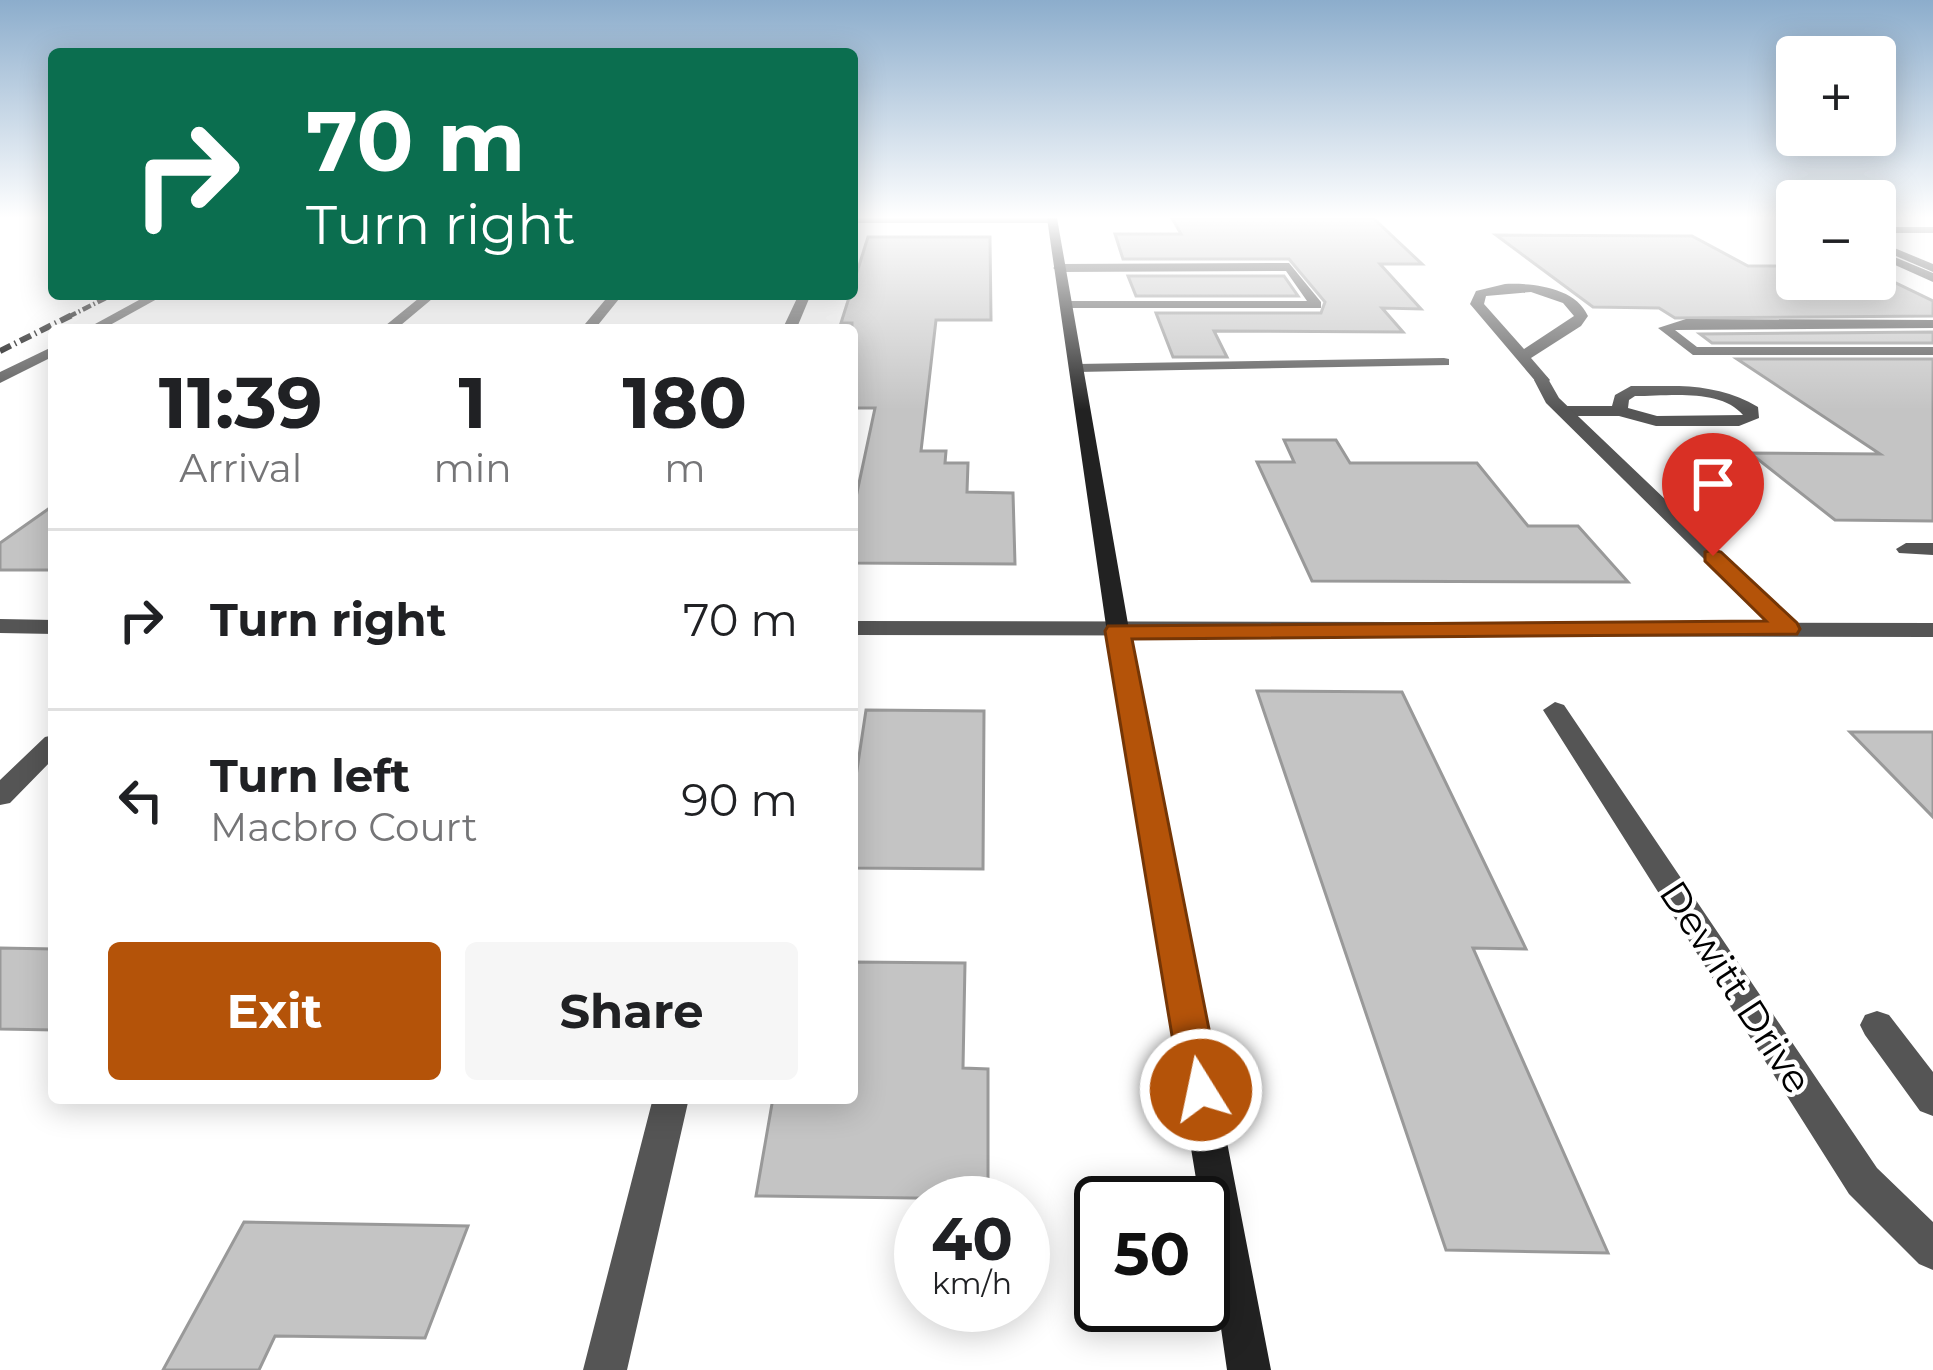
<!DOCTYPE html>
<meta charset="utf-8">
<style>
body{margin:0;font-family:Montserrat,sans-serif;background:#f6f6f6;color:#202124;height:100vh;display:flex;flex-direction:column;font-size:45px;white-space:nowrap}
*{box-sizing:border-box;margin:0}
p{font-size:39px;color:#757577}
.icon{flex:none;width:66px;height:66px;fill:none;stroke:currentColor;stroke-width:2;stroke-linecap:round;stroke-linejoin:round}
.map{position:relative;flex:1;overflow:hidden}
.side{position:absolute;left:48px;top:324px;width:810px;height:780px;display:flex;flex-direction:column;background:#fff;border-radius:12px;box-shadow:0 6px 30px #0003}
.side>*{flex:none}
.top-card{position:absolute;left:48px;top:48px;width:810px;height:252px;border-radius:12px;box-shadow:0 6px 30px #0003;background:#0b6e4f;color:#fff;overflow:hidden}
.controls{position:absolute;left:1776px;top:36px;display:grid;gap:24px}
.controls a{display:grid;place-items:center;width:120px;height:120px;border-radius:12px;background:#fff;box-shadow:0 6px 30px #0003;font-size:60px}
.speed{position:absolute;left:894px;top:1176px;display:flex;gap:24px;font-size:60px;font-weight:700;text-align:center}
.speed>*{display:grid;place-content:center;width:156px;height:156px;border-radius:50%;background:#fff;box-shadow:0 6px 30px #0003;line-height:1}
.speed small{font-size:30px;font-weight:400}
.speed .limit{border:6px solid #111;border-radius:18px;background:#fff;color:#111}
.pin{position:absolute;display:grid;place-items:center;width:102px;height:102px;color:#fff;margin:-123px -51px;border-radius:50% 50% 50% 0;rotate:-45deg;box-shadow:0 0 12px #0007}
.pin .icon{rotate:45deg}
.me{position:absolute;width:132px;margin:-66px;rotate:350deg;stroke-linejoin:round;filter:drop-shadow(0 0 9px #0008)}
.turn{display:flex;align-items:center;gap:42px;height:252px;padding:0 60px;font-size:54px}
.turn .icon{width:156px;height:156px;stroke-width:2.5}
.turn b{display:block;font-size:84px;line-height:102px}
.eta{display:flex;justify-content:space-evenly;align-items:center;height:204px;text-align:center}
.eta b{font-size:72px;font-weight:700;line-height:84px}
.action{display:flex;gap:24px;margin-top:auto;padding:24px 60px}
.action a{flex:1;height:138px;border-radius:12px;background:#b45309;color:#fff;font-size:48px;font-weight:700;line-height:138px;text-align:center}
.action a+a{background:#f6f6f6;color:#202124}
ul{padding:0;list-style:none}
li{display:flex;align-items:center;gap:36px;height:180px;padding:0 60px;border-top:3px solid #e0e0e0}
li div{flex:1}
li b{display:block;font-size:45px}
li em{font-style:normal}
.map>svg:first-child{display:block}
.building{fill:#c4c4c4;stroke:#999;stroke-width:3}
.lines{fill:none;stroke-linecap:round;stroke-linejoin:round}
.service{fill:#555;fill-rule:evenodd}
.minor{fill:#555;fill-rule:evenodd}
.tertiary{fill:#555;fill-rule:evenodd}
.secondary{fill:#222;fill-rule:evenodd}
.rail-far1{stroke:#000;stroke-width:4.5;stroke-dasharray:9 3 1.5 3;stroke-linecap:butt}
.rail{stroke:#000;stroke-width:6;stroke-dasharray:12 4.5 1.5 4.5;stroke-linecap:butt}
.route{fill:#b45309;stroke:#753606;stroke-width:3}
.labels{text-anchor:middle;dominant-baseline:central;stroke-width:9;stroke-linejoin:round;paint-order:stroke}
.near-street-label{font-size:39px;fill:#000;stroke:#fff}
</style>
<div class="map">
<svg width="1933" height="1370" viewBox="0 0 1933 1370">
<rect width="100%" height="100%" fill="#fff"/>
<path class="building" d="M1172,218h201l49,46h-42l41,45 -39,-1 21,24 -189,-1 13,26h-54l-17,-44h165l4,-11 -36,-43h-166l-8,-25h66z
M1496,235l196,1 56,30h49v13h78v-6l58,28v15l-258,2 -16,-10 -66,-1z
M868,237h122l1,83h-55l-15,131h25l-1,12h23l-1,29 46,1 2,71 -163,-1v-47l23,-108h-23v-85h-11z
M1128,276h156l14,20h-162z
M1933,332v11h-221l-12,-9z
M1737,359h196v162l-98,-1 -85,-67 130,1z
M1284,440h52l14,23h127l51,63h50l50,56 -316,-1 -55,-119h37z
M54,505v65h-54v-27z
M1257,691l145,1 124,257 -53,-1 135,305 -162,-3z
M866,710l118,1 -1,158 -131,-1v-65z
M1850,732h83v85z
M0,948l54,1v81l-54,-1z
M852,962l113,1 -2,105 25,1v130l-232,-3 17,-98h79z
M244,1222l224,4 -43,112 -150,-2 -16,34h-96z"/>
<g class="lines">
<path class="service" d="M1875,227h58v6h-58z
M1875,240l58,24v8l-58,-25z
M1289,263l32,39v6h-254l-7,-4 2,-3h245l-21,-30 -227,1 -6,-4 6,-4z
M1505,284c28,-1 70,3 83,32l-7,10 -50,32 19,22 -3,3h-10l-67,-79 6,-13zM1531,292l32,11 11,13 -50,33 -40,-45 2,-8z
M424,294h14l-43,36h-15z
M1686,319l247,1v8l-258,2 22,17h236v8h-240l-35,-27z
M1444,358l5,1v6l-372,7 -7,-4 7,-4z
M1679,386c28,1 54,6 79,21l1,11 -20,8h-83l-37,-10h-56l-8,-5 8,-5h49l3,-11 16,-9zM1635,396c33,0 86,-8 108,19l-86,1 -29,-8 1,-8z
M1906,543h27v12l-34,-2 -3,-4z"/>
<path class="minor" d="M852,218h204l1,2 -5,3h-200z
M610,294h13l-29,36h-14z
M799,294h12l-15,36h-14z
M1537,377h10l12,21 237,226 3,5 -3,5h-16l-234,-231 -12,-23z
M1555,702l9,3 313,463 56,54v48l-14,-6 -70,-70 -306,-484z
M54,735v23l-44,45 -10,2v-25l45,-43z
M1877,1011l12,4 44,57v44l-13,-5 -55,-76 -5,-10 5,-10z
M653,1098h36l-62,272h-44z"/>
<path class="tertiary" d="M1875,249l58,24v9l-58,-26z
M150,294h16l-65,36h-17z
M54,346v10l-54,27v-11z
M0,619l54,1v14l-54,-1z
M852,621l1081,2v14l-1081,-2z"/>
<path class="secondary" d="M1047,218h10l81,463 133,689h-44l-24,-167h-3l-86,-522z"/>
<path class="rail-far1" d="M68,317l46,-23"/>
<path class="rail" d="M0,351l74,-37"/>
</g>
<linearGradient id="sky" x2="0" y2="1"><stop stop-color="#8cadcc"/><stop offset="0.53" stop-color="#fff"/><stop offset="1" stop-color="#fff" stop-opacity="0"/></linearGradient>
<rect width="1933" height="410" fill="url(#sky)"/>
<path class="route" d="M1713,550l8,2 76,71 3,6 -3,5 -665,5 89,451 -6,12 -14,6 -14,-6 -6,-12 -76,-459 3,-5 658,-5 -61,-60v-9z"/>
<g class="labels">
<g class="near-street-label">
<text transform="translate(1736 987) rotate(57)">Dewitt Drive</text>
</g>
</g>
</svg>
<div class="controls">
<a>+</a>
<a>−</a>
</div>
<div class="speed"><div>40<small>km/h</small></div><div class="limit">50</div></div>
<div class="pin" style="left:1713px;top:556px;background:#d93025"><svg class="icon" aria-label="arrive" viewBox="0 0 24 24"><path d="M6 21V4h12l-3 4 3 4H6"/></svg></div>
<svg class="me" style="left:1201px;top:1090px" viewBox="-20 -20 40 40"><circle r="17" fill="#b45309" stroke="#fff" stroke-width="3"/><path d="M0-11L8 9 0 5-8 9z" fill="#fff"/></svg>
<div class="top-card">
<div class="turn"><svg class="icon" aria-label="right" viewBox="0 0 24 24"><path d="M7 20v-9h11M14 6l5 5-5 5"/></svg><div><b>70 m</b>Turn right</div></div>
</div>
<section class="side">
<div class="eta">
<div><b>11:39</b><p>Arrival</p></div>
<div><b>1</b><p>min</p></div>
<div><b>180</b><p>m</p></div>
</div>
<ul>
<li><svg class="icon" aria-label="right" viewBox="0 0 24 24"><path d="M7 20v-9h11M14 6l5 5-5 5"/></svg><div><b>Turn right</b></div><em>70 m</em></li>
<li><svg class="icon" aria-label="left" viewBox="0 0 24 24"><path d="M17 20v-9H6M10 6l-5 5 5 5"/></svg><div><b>Turn left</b><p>Macbro Court</p></div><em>90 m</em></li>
</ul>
<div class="action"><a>Exit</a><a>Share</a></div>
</section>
</div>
